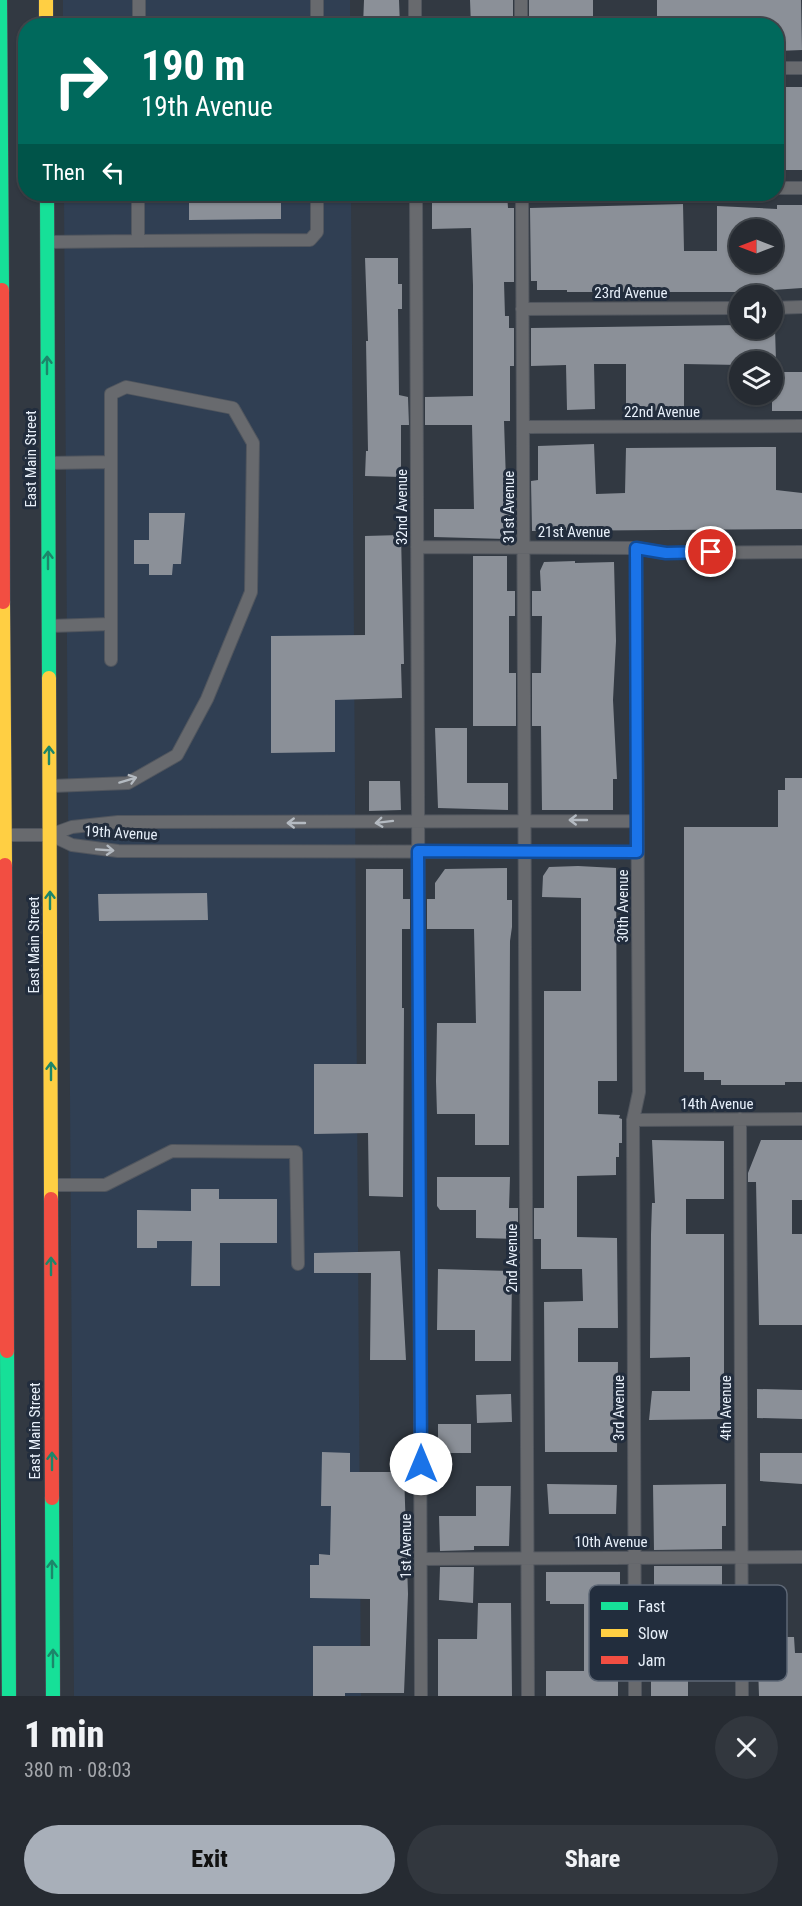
<!DOCTYPE html>
<meta charset="utf-8">
<style>
body{margin:0;font-family:"Roboto Condensed",sans-serif;background:#32373e;color:#f1f3f6;height:100vh;display:flex;flex-direction:column;font-size:22px;white-space:nowrap}
*{box-sizing:border-box;margin:0}
p{font-size:20px;color:#a4a7ac}
.icon{flex:none;width:33px;height:33px;fill:none;stroke:currentColor;stroke-width:2;stroke-linecap:round;stroke-linejoin:round}
.map{position:relative;height:1696px;overflow:hidden}
.side{display:flex;flex-direction:column;background:#262b32;flex:1}
.side>*{flex:none}
.guide{position:absolute;left:18px;top:18px;width:766px;height:183px;border-radius:24px;box-shadow:0 2px 4px #0004,0 0 0 2px #42474d;background:#00695c;color:#fff;overflow:hidden}
.needle{width:39px;rotate:270deg}
.fabs{position:absolute;left:729px;top:219px;display:grid;gap:12px}
.fabs a{display:grid;place-items:center;width:54px;height:54px;border-radius:50%;background:#262b32;box-shadow:0 2px 4px #0004,0 0 0 2px #42474d;font-size:30px}
.pin{position:absolute;display:grid;place-items:center;width:51px;height:51px;color:#fff;margin:-26px;border:3px solid #fff;border-radius:50%;box-shadow:0 2px 6px #0007}
.me{position:absolute;width:66px;margin:-33px;rotate:0deg;stroke-linejoin:round;filter:drop-shadow(0 0 4px #0008)}
.turn{display:flex;align-items:center;gap:21px;height:126px;padding:0 24px;font-size:27px}
.turn .icon{width:78px;height:78px;stroke-width:2.5}
.turn b{display:block;font-size:42px;line-height:51px}
.then{display:flex;align-items:center;height:57px;padding:0 24px;background:#0003;gap:12px;font-size:22px}
.round{display:grid;place-items:center;flex:none;width:63px;height:63px;border-radius:32px;background:#32373e}
.overview{display:flex;align-items:center;justify-content:space-between;height:102px;padding:0 24px}
h1{font-size:36px;font-weight:800;line-height:45px}
.cta{display:flex;gap:12px;margin-top:auto;padding:12px 24px}
.cta a{flex:1;height:69px;border-radius:36px;background:#a8afb9;color:#111;font-size:24px;font-weight:800;line-height:69px;text-align:center}
.cta a+a{background:#32373e;color:#f1f3f6}
.map>svg:first-child{display:block}
.built{fill:#303f53}
.building{fill:#8b9098;fill-rule:evenodd}
.lines{fill:none;stroke-linecap:round;stroke-linejoin:round}
.lane-casing{stroke:#51565e;stroke-width:14}
.fast-casing{stroke:#51565e;stroke-width:15}
.slow-casing{stroke:#51565e;stroke-width:15}
.jam-casing{stroke:#51565e;stroke-width:15}
.lane{stroke:#686a6e;stroke-width:12}
.fast{stroke:#16e098;stroke-width:14}
.slow{stroke:#ffcf43;stroke-width:14}
.jam{stroke:#f24e42;stroke-width:14}
.oneway{stroke:#1c866a}
.oneway2{stroke:#b4bac1}
.route-casing{stroke:#114b97;stroke-width:15}
.route{stroke:#1a73e8;stroke-width:10}
.labels{text-anchor:middle;dominant-baseline:central;stroke-width:6;stroke-linejoin:round;paint-order:stroke}
.street-label{font-size:15px;fill:#e7eff9;stroke:#222d3d}
.key{fill:#222d3d;stroke:#5d6775;stroke-width:1.5}
.key-label{font-size:16px;fill:#e7eff9}
</style>
<div class="map">
<svg width="802" height="1696" viewBox="0 0 802 1696">
<rect width="100%" height="100%" fill="#323942"/>
<path class="built" d="M63,0h287v25h-287z
M64,194h287l10,1502h-287z"/>
<path class="building" d="M364,0h35l1,26h-37z
M470,0h43v26h-42z
M529,0h64v26h-64z
M657,0h144l1,50 -25,1v-25h-120z
M777,87h25v83h-25z
M189,194h92v25l-92,1z
M471,194h36l1,14h6v74h-10l1,34h4v12h5v38h-4v55h-6l2,60h9v49h-9v9l-72,-2v-28h40l-2,-84h-47v-28l48,-1v-111l-2,-57 -39,1v-28h39z
M683,204l1,47h33v-45l60,3v-4h25v83l-60,4h-175v-2h-30v-9h-6l-1,-73zM740,230h32v32h-32z
M365,258h33v26h4v25h-4l1,86 9,2 1,28h-8v52l-36,-1 1,-25h2l-2,-110h2z
M740,325v3h35l1,34h-36v3l-56,-1v48l-58,-3v-45h-32l1,45 -28,1 -1,-45 -35,1v-38z
M772,372h30v39h-30z
M594,444l2,50 29,-1 1,-45 150,-1v43l26,3v36l-270,2 -1,-50 7,-1v-34z
M149,513h36l-4,51h-8l-1,11h-23v-11h-15v-24h15z
M401,535l3,129h-3l1,34 -67,2v52l-64,1v-117l94,-1v-99z
M473,556h34v35h8v25h-6v57h7v53h-43z
M575,561v2l39,-1 2,79 -3,59 4,79h-4v31h-71l-1,-84h-9v-53h9l1,-57h-10v-25h9l-1,-20 4,-9z
M435,728h32v55h41v27l-70,-2z
M785,778h17v304h-17v3h-64v-5h-17v-8h-20v-245h94v-37h7z
M369,781h31l1,29 -32,1z
M578,866l38,2 1,213h-19v33l22,1 -1,3 3,1v24h-3v14h-3v18l-39,1v61l40,1 1,90h-40v34h40l-1,90h-72l-1,-150 39,-1 -1,-32h-41v-30h-7v-31h10v-217h37v-93l-39,-1 1,-21 6,-9z
M507,868v32h5v27l-2,14 -1,204h-34v-31h-38l-1,-33 1,-58h39l-2,-94h-47v-30h8v-16l10,-14z
M366,869h37v30h7v30h-8v79h2l-1,189 -34,-1 -1,-63 -54,1v-70h52z
M207,893l1,27 -109,1 -1,-27z
M652,1140l72,1v58h-38v35h38v185l-75,1 3,-29h38v-34l-40,1 1,-124 1,-31h3z
M761,1140h41v60h-10v34h10v91h-43l-3,-143h-8v-9z
M437,1177h73l-1,31h9v31l-42,-1v-28h-36l-3,-4z
M191,1189h28v10h58v44h-57v43h-29l1,-45h-35v7h-20v-38l54,1z
M400,1251l6,109h-36l1,-87h-57v-20z
M438,1269l74,2 -1,90h-36v-31h-38z
M757,1389l45,1v29l-45,-1z
M511,1394l1,28 -35,1 -1,-28z
M438,1424h33v29h-33z
M322,1452l28,1v19h54l4,122 -4,99h-59v3h-32v-50h57v-47l-60,-1v-33h9v-11l11,1 1,-49h-10z
M760,1453h42v31l-42,-3z
M547,1484l70,1 -1,29h-67z
M726,1484v42h-4v23l-68,1 -1,-65z
M476,1486h35l-2,60h-35v4l-34,1 -1,-35h37z
M654,1566h68v37h3v28l-37,1v64h-37v-16h-8v-76l11,-2z
M440,1567h34l-1,36 -34,-3z
M546,1572h74v31h6l1,77h-9v16h-72v-25h38v-67h-34v-3h-4z
M478,1603h33l1,93h-74v-57h39z
M757,1637h37l1,16h7v43h-43z"/>
<g class="lines">
<g class="lane-casing">
<path id="lane" d="M317,0v26
M415,0v26
M521,0v26
M139,26v-26
M777,68h25
M777,188h25
M416,194l5,1502
M522,194l6,1502
M138,241l172,-1 7,-8v-38
M48,242l90,-1v-47
M772,308l30,-1
M522,309l218,-1
M523,427l279,-1
M49,463l62,-1
M417,547l219,1 30,5 136,-1
M50,626l61,-2
M52,786l76,-3 49,-28 30,-56 44,-107 2,-149 -20,-35 -107,-21 -15,7v266
M7,835h43l22,-8 46,-5 519,-1
M53,836l19,9 46,6 519,1
M740,1119l2,577
M633,1120l169,-1
M52,1185h53l67,-34 124,1 2,112
M421,1559l381,-2
M635,1696l-2,-576 6,-28 -3,-544"/>
</g>
<g class="fast-casing">
<path id="fast" d="M0,0l2,290
M47,194l2,484
M7,1351l2,345
M52,1498l1,198"/>
</g>
<g class="slow-casing">
<path id="slow" d="M46,0v26
M3,602l2,263
M49,678l2,521"/>
</g>
<g class="jam-casing">
<path id="jam" d="M2,290l1,312
M5,865l2,486
M51,1199l1,299"/>
</g>
<use href="#lane" class="lane"/>
<use href="#fast" class="fast"/>
<use href="#slow" class="slow"/>
<use href="#jam" class="jam"/>
</g>
<defs><path id="oneway-shaft" d="M-6 0H5M1.5-3L5.5 0L1.5 3" fill="none" stroke-width="1.6" stroke-linecap="round" stroke-linejoin="round" transform="scale(1.5)"/></defs>
<g class="oneway">
<use href="#oneway-shaft" transform="translate(47 365) rotate(-90)"/>
<use href="#oneway-shaft" transform="translate(48 560) rotate(-90)"/>
<use href="#oneway-shaft" transform="translate(49 755) rotate(-90)"/>
<use href="#oneway-shaft" transform="translate(50 900) rotate(-90)"/>
<use href="#oneway-shaft" transform="translate(51 1071) rotate(-90)"/>
<use href="#oneway-shaft" transform="translate(51 1266) rotate(-90)"/>
<use href="#oneway-shaft" transform="translate(52 1461) rotate(-90)"/>
<use href="#oneway-shaft" transform="translate(52 1569) rotate(-90)"/>
<use href="#oneway-shaft" transform="translate(53 1658) rotate(-90)"/>
</g>
<g class="oneway2">
<use href="#oneway-shaft" transform="translate(128 780) rotate(-17)"/>
<use href="#oneway-shaft" transform="translate(578 820) rotate(-180)"/>
<use href="#oneway-shaft" transform="translate(384 822) rotate(173)"/>
<use href="#oneway-shaft" transform="translate(296 823) rotate(-180)"/>
<use href="#oneway-shaft" transform="translate(105 850) rotate(4)"/>
</g>
<g class="lines">
<g class="route-casing">
<path id="route" d="M421,1464l-3,-613 219,1 -1,-304 30,5 45,-1"/>
</g>
<use href="#route" class="route"/>
</g>
<g class="labels">
<g class="street-label">
<text x="631" y="293">23rd Avenue</text>
<text x="662" y="412">22nd Avenue</text>
<text transform="translate(31 459) rotate(-90)">East Main Street</text>
<text transform="translate(402 507) rotate(-90)">32nd Avenue</text>
<text transform="translate(509 507) rotate(-90)">31st Avenue</text>
<text x="574" y="532">21st Avenue</text>
<text transform="translate(121 833) rotate(3)">19th Avenue</text>
<text transform="translate(623 906) rotate(-90)">30th Avenue</text>
<text transform="translate(34 945) rotate(-90)">East Main Street</text>
<text x="717" y="1104">14th Avenue</text>
<text transform="translate(512 1258) rotate(-90)">2nd Avenue</text>
<text transform="translate(619 1408) rotate(-90)">3rd Avenue</text>
<text transform="translate(726 1408) rotate(-90)">4th Avenue</text>
<text transform="translate(35 1431) rotate(-90)">East Main Street</text>
<text x="611" y="1542">10th Avenue</text>
<text transform="translate(406 1546) rotate(-90)">1st Avenue</text>
</g>
</g>
<rect x="589" y="1585" width="198" height="96" rx="9" class="key"/>
<rect x="601" y="1602" width="27" height="8" fill="#16e098"/>
<rect x="601" y="1629" width="27" height="8" fill="#ffcf43"/>
<rect x="601" y="1656" width="27" height="8" fill="#f24e42"/>
<g class="key-label">
<text x="638" y="1612">Fast</text>
<text x="638" y="1639">Slow</text>
<text x="638" y="1666">Jam</text>
</g>
</svg>
<div class="fabs">
<a><svg class="needle" viewBox="-14 -14 28 28"><path d="M0-13l5 13h-10z" fill="#e53935"/><path d="M0 13l5-13h-10z" fill="#a4a7ac"/></svg></a>
<a><svg class="icon" aria-label="sound" viewBox="0 0 24 24"><path d="M4 9h4l5-4v14l-5-4H4zM17 9q2 3 0 6"/></svg></a>
<a><svg class="icon" aria-label="layers" viewBox="0 0 24 24"><path d="M12 4l9 5-9 5-9-5zM3 14l9 5 9-5"/></svg></a>
</div>
<div class="pin" style="left:711px;top:552px;background:#d93025"><svg class="icon" aria-label="arrive" viewBox="0 0 24 24"><path d="M6 21V4h12l-3 4 3 4H6"/></svg></div>
<svg class="me" style="left:421px;top:1464px" viewBox="-20 -20 40 40"><circle r="19" fill="#fff"/><path d="M0-13L10 11 0 6-10 11z" fill="#1a73e8"/></svg>
<div class="guide">
<div class="turn"><svg class="icon" aria-label="right" viewBox="0 0 24 24"><path d="M7 20v-9h11M14 6l5 5-5 5"/></svg><div><b>190 m</b>19th Avenue</div></div>
<div class="then">Then<svg class="icon" aria-label="left" viewBox="0 0 24 24"><path d="M17 20v-9H6M10 6l-5 5 5 5"/></svg></div>
</div>
</div>
<section class="side">
<div class="overview"><div><h1>1 min</h1><p>380 m · 08:03</p></div><a class="round"><svg class="icon" aria-label="close" viewBox="0 0 24 24"><path d="M6 6l12 12M18 6L6 18"/></svg></a></div>
<div class="cta"><a>Exit</a><a>Share</a></div>
</section>
